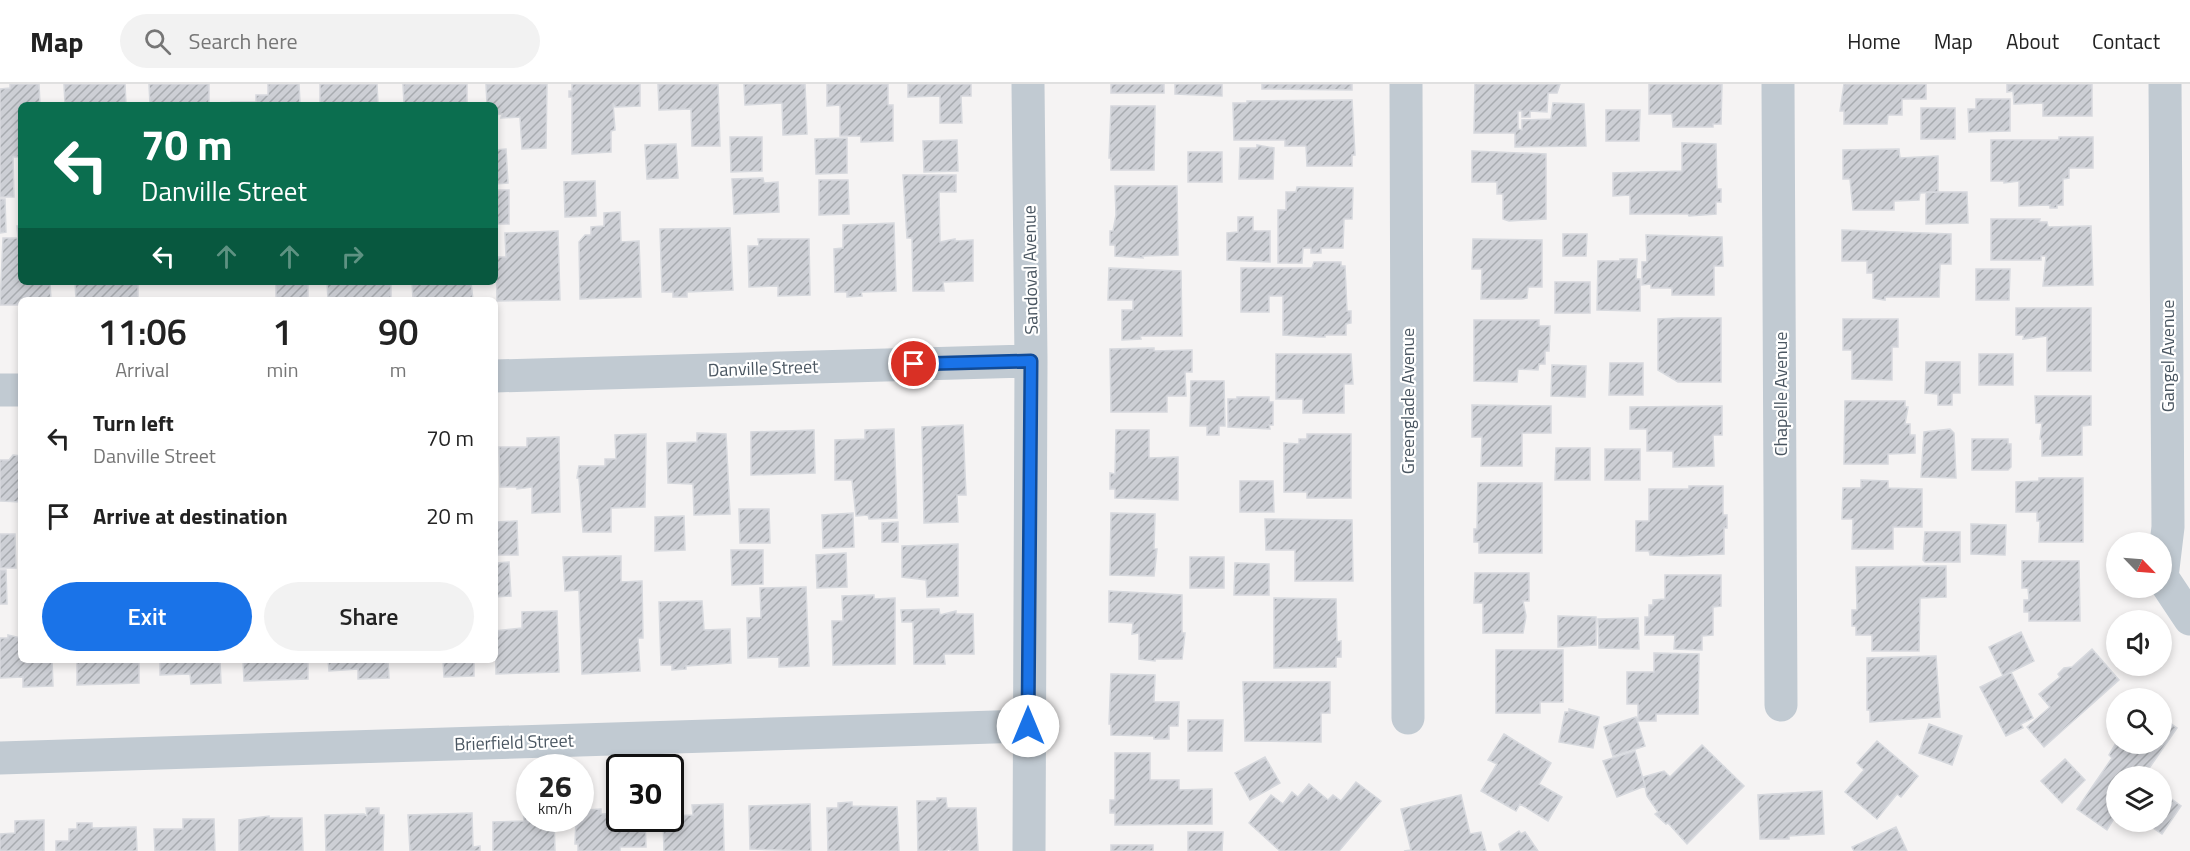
<!DOCTYPE html>
<style>
body{margin:0;font-family:"Titillium Web",sans-serif;background:#f2f2f2;color:#222;height:100vh;display:flex;flex-direction:column;font-size:22px;white-space:nowrap}
*{box-sizing:border-box;margin:0}
p{font-size:20px;color:#767676}
.icon{flex:none;width:33px;height:33px;fill:none;stroke:currentColor;stroke-width:2;stroke-linecap:round;stroke-linejoin:round}
.map{position:relative;flex:1;overflow:hidden}
.panel{position:absolute;left:18px;top:213px;width:480px;height:366px;display:flex;flex-direction:column;background:#fff;border-radius:9px;box-shadow:0 3px 9px #0003}
.panel>*{flex:none}
.guide{position:absolute;left:18px;top:18px;width:480px;height:183px;border-radius:9px;box-shadow:0 3px 9px #0003;background:#0b6e4f;color:#fff;overflow:hidden}
.needle{width:39px;rotate:115deg}
.fabs{position:absolute;left:2106px;top:448px;display:grid;gap:12px}
.fabs a{display:grid;place-items:center;width:66px;height:66px;border-radius:50%;background:#fff;box-shadow:0 3px 9px #0003;font-size:30px}
.speed{position:absolute;left:516px;top:670px;display:flex;gap:12px;font-size:30px;font-weight:700;text-align:center}
.speed>*{display:grid;place-content:center;width:78px;height:78px;border-radius:50%;background:#fff;box-shadow:0 3px 9px #0003;line-height:1}
.speed small{font-size:15px;font-weight:400}
.speed .limit{border:3px solid #111;border-radius:9px;background:#fff;color:#111}
.pin{position:absolute;display:grid;place-items:center;width:51px;height:51px;color:#fff;margin:-26px;border:3px solid #fff;border-radius:50%;box-shadow:0 2px 6px #0007}
.me{position:absolute;width:66px;margin:-33px;rotate:0deg;stroke-linejoin:round;filter:drop-shadow(0 0 4px #0008)}
.turn{display:flex;align-items:center;gap:21px;height:126px;padding:0 24px;font-size:27px}
.turn .icon{width:78px;height:78px;stroke-width:2.5}
.turn b{display:block;font-size:42px;line-height:51px}
.lanes{display:flex;align-items:center;height:57px;padding:0 24px;background:#0003;justify-content:center;gap:30px;direction:ltr}
.lanes .off{opacity:.35}
.eta{display:flex;justify-content:space-evenly;align-items:center;height:102px;text-align:center}
.eta b{font-size:36px;font-weight:600;line-height:42px}
.button{display:flex;gap:12px;margin-top:auto;padding:12px 24px}
.button a{flex:1;height:69px;border-radius:36px;background:#1a73e8;color:#fff;font-size:24px;font-weight:600;line-height:69px;text-align:center}
.button a+a{background:#f2f2f2;color:#222}
ul{padding:0;list-style:none}
li{display:flex;align-items:center;gap:18px;height:78px;padding:0 24px}
li div{flex:1}
li b{display:block;font-size:22px}
li em{font-style:normal}
header{display:flex;align-items:center;gap:36px;box-sizing:border-box;height:84px;padding:0 30px;background:#fff;border-bottom:2px solid #e0e0e0}
header strong{font-size:28px}
nav{display:flex;gap:33px;margin-inline-start:auto;font-size:21px}
.search{width:420px;height:54px;background:#f2f2f2;display:flex;align-items:center;gap:15px;box-sizing:border-box;padding:0 21px;border-radius:33px;color:#767676;font-size:22px}
.map>svg:first-child{display:block}
.building{fill:url(#building-hatch);stroke:#d7d9de;stroke-width:1.5}
.lines{fill:none;stroke-linecap:round;stroke-linejoin:round}
.street{stroke:#c1cad2;stroke-width:33}
.route-casing{stroke:#114b97;stroke-width:15}
.route{stroke:#1a73e8;stroke-width:10}
.labels{text-anchor:middle;dominant-baseline:central;stroke-width:4.5;stroke-linejoin:round;paint-order:stroke}
.street-label{font-size:18px;fill:#4a5661;stroke:#fff}
</style>
<header>
<strong>Map</strong>
<div class="search"><svg class="icon" aria-label="search" viewBox="0 0 24 24"><circle cx="10" cy="10" r="6"/><path d="M15 15l6 6"/></svg>Search here</div>
<nav><a>Home</a><a>Map</a><a>About</a><a>Contact</a></nav>
</header>
<div class="map">
<svg width="2190" height="767" viewBox="0 0 2190 767">
<defs>
<pattern id="building-hatch" width="6" height="6" patternUnits="userSpaceOnUse" patternTransform="scale(1.5)"><rect width="6" height="6" fill="#cdcfd5"/><path d="M-1 1l2-2M0 6l6-6M5 7l2-2" fill="none" stroke="#a8abb0"/></pattern>
</defs>
<rect width="100%" height="100%" fill="#f5f3f3"/>
<path class="building" d="M10,0h29l1,21h-19v52h-8l1,40h-14v-108l10,-1z
M64,0h61l1,21h-61z
M149,0h60v21h-59z
M268,0h31l1,19 -69,2v-3h25v-7h12z
M320,0h57l1,21h-58z
M403,0h64v21h-63z
M486,0h61l-1,64 -24,1 -2,-32 -19,1 1,-4 -7,1v-10h-8z
M572,0h68v22l-25,1 -2,-4 2,27 -4,1v21l-39,2v-57h-3v-6h3z
M658,0h60l2,62h-28l-1,-37 -32,1z
M744,0h61l2,50 -24,1 -1,-32 -37,2z
M827,0h61v21h5v36l-32,1v-6h-21v-31l-13,1z
M908,0h63v12h-10l1,27h-22v-27l-32,1z
M1111,0h53v9h-53z
M1175,0h47v12l-47,-2z
M1262,0h90v6l-90,-1z
M1475,0h85l-3,9h-9l-1,19 -17,-1v6h-8v-6h-4v18l4,1v-10l29,-1 2,-16 31,1 2,42 -71,1v-14h-41z
M1649,0h73l-1,40h-8v3h-40l-1,-13h-23z
M1844,0h82v15h-24v16h-14l-1,9h-43v-13h-4z
M2007,0h85v32h-49v-13l-29,1 -1,-13 -6,1z
M1976,15h34v32l-41,1 -1,-23h8z
M1352,16l3,55h-3v11h-45l-1,-20h-21v-6h-51l-1,-37h14v-2z
M1111,22h44l-1,64h-43v-12h-2z
M1921,24h34v31h-34z
M1606,26h34l-1,31h-33z
M730,53h32v34l-31,1z
M2059,53h34v31h-24v10l-6,1v26h-6v3h-7v-3l-31,1v-25l-15,2v-2h-13v-41h68z
M847,54v35l-31,1 -1,-35z
M957,56l1,31 -34,1 -1,-31z
M1682,59l34,1 1,45h4v13h-5v12l-27,2 -1,-2h-58v-19l-17,1v-23l69,-2z
M676,60l2,34 -31,1 -2,-34z
M1257,61l17,3 -1,31h-34l1,-31h17z
M506,65l2,34 -13,1v-34z
M1899,65l1,9 38,-2v36l-18,1 -1,7 -25,1v9h-41l-3,-31h-7v-29z
M1472,67l74,3v65l-37,2 -6,-2v-25h-6v-12h-25z
M1188,68h34v30h-34z
M903,91h53v17h-17l1,50 15,-3v2l18,-1v41l-30,1 1,9h-31l-1,-53h-5z
M763,94l1,5 14,-1 1,30 -45,2 -2,-35z
M819,96h29l1,34 -30,1z
M595,97l1,35 -31,1 -1,-35z
M1115,102h62l1,69 -36,1 1,2 -28,-2v-11h-5v-14h3l3,-16z
M1297,103l56,1 -1,31h-8l-1,29h-22v5h-10v-5h-8l-1,15h-24v-53h8v-18h10z
M495,106h14v34h-14z
M1926,108h41l1,31 -42,1z
M0,115h5l1,33 -6,1z
M620,128l1,30 18,-1 2,56 -61,2 -1,-57 6,-7h6v-8l13,-1v-13z
M1238,133h15v14h17v31l-43,-2v-27l11,-1z
M1991,135h49l-1,3h8l1,5 43,-1 2,59 -50,1 3,-30h-5v4h-50z
M894,139l2,68 -35,1 1,4 -15,1v-5h-12l-1,-43 9,-1v-23z
M17,142h4v56h29l1,18h-30v5h-21l3,-67h15z
M730,144l3,62 -46,2v5h-14v-5h-11l-2,-63z
M1842,146l109,4v30h-11l-1,33h-54v3l-12,-2v-25h-6v-12h-25z
M558,147l2,69 -63,1 -1,-44h10l-1,-24z
M1563,150h24l-1,22h-23z
M1646,151l76,2 1,29h-9v29h-42v-7h-21v-4l-9,1v-23h5z
M758,155h51l1,56 -32,1v-10l-29,1 -1,-41h11z
M1473,155l69,1v47h-14l-1,11 -5,1h-41l1,-30h-10z
M1620,175h17l-1,20h4v32l-43,-1 1,-49h22z
M1314,178h27v4h4l2,45h4v12l-5,1v11h-21v2h-6l-36,-2v-39h-14v16h-28v-44h71z
M1109,184l72,3 1,65h-42l1,3 -19,1v-30h11v-10h-25z
M1976,185h34l-1,31h-33z
M75,198h63v18h-62z
M264,198h44v18h-32v-17z
M327,198h64v18h-63z
M412,198h59l2,18h-60z
M1555,198h35v31h-35z
M2016,224h75v63h-44v-35l-24,3 1,-4h-8z
M1678,234h43v64h-43l-20,-12v-51z
M1843,235h55v28h-6v33l-40,-1v-29h-9z
M1474,236h65v6h11l-1,25h-4v13h-6l-1,6 -20,-1 -1,13 -43,-1z
M1154,264v3l38,-1v22h-7l1,24h-19v16h-56l-1,-63z
M1276,270h75l2,30h-9v29h-41v-14h-27z
M1979,270h34v31h-34z
M1926,278h34v31h-8v12h-14v-11l-13,-1z
M1610,279h33v32h-34z
M1552,281l34,1 -1,31 -34,-1z
M1191,297h33l1,45h-6v9h-12v-9h-17z
M2035,312h56v29l-9,1v29l-40,1v-17h-2l2,-16h-6z
M1237,313h32v5h4v23h-4l1,4 -42,-2v-28h9z
M1845,317h60v6h3l-3,17h5v11h5v18l-27,1v10h-44z
M1472,321l79,1v27h-29v33h-41l1,-29h-10z
M1722,322v29h-9l1,31 -41,1v-16h-26v-22h-17v-22z
M963,341l3,70h-9l1,27 -34,1 -2,-96z
M894,345l3,89 -28,1 -1,-4 -12,1 -4,-36h-17v-40l30,-1v-9z
M1950,345l4,4 2,45 -35,-1 3,-45z
M814,346l1,43 -64,2v-43z
M1116,346h33v28l29,-1v43l-63,-2v-9h-5v-16l5,1z
M697,349l29,1 4,80 -36,1 -1,-31 -25,-1 -1,-40 30,-1z
M646,350l-1,73 -34,1v24h-28l-4,-54h-2l2,-12h26v-7h11l-1,-24z
M1307,350h44v64h-44v-6h-23v-49l15,1v-5h8z
M559,353l1,75 -28,1v-26l-15,2v-2h-17l-1,-40h28v-9z
M1972,355h36v5h3v23l-3,3h-36z
M1556,364h34v32h-35z
M1605,365h35v31h-35z
M13,371l8,1v46l-21,-1v-41h9z
M2039,394h44v64h-44l1,-21h-3v-9h-21v-30l23,-1z
M1861,396l27,1v7l34,1v38h-29v22h-41l1,-30h-11l1,-31h18z
M1240,397h33l1,31h-34z
M1478,399h64v70h-63v-11h-5v-13h3z
M1689,402h34v29h4v13h-3v26l-43,2 -31,-1 -1,-4h-13v-30h13v-32h40z
M739,425h30l1,34h-30z
M853,429l1,34 -31,1 -1,-33z
M1111,429l44,1 -1,35h3l-3,27 -44,-1z
M684,432l1,34 -30,1v-34z
M1265,435l87,1 1,61h-58v-31h-29z
M517,437l1,34h-23v-33z
M898,438v20h-16v-19z
M1971,440l35,1 -1,30 -34,-1z
M1925,448h35v30h-35l-2,-2z
M0,450h15l1,34h-16z
M958,460v52l-31,1 -1,-17 -24,-3v-31z
M731,466h32v34l-31,1z
M846,469l1,34 -30,1 -1,-33z
M621,472v26l21,-1 1,57h-5l2,33 -58,3 -3,-84 -14,1 -2,-34z
M1190,473h34v31h-34z
M2022,477h57l1,60h-51v-9h-5v-12h5l-1,-12h-6z
M509,478l2,34 -16,1v-34z
M1235,479l34,1v31h-35z
M1946,482v31l-26,1 -1,53h-47v-16h-16v-9h-4v-16h5l-1,-43z
M0,486h6l1,34h-7z
M1475,489h54v28h-6l3,15 -3,17h-40v-30h-9z
M1665,491h56v31l-8,1v28l-11,1v14l-28,-1 1,-14h-30v-18h4v-12h4v-5l12,-1z
M806,503l3,79 -30,1v-10l-31,1 -1,-40h14l-1,-30z
M1109,507l73,4v38h3l-3,26h-27v2l-16,-2v-26l-7,1 1,-11 -24,-1z
M874,511v4l21,-1v66l-62,1 -1,-44h11l-1,-25z
M1274,514l62,1 1,43 4,-1v16h-5v10l-62,1z
M702,517l2,29 26,-1 1,34 -45,3v3l-14,1v-5h-11l-2,-63z
M939,525l1,6 16,-4v3h17l1,40h-30l1,10h-31l-1,-42h-11l-1,-12z
M557,527l2,61 -63,2 -1,-43 27,-3v-16z
M1558,532l38,1v28l-38,2z
M1638,534l1,31 -40,-1 -1,-29z
M2021,548l13,29 -31,15 -14,-29z
M8,551l13,3v22h31l1,26 -30,1v-10l-23,1v-40h8z
M2092,565l27,31 -75,67 -17,-20 23,-20 -11,-13 21,-17 -2,-3 6,-6 8,-1z
M1496,566h67v52h-23v11h-44z
M1654,569l45,1 -1,60h-42v7h-18v-17h-11v-32h27z
M1936,572l4,61 -70,5v-12h-3v-52z
M77,576h62v23l-62,2z
M160,576h60l1,23 -30,1 -1,-10 -30,1z
M243,576h65v19l-64,2z
M328,576h60l1,18 -31,1v-10l-29,2z
M443,576h31v16l-30,1z
M2011,588l22,46 -12,6 2,4 -17,8 -26,-49z
M1111,590l44,1 -1,27h25l-1,24h-9v13h-15v-3l-43,-1v-11h-2z
M1243,598h87v31h-9v29l-76,-1z
M1569,625l30,8 -6,31 -34,-6 6,-30h4z
M2162,627l4,3 -3,4 14,10 -34,49h-27v38l-9,15 -30,-21 35,-51 -3,-3 7,-12 46,1z
M1636,633l9,29 -32,10 -9,-29z
M1188,636h35l-1,31h-34z
M1929,640l33,12 -10,29 -33,-12z
M1504,650l47,29 -12,21 23,13 -14,24 -28,-17 -4,7 -35,-20 16,-27 -9,-4z
M1877,657l41,35 -17,21 -4,-3 -20,25 -32,-27 19,-22 -7,-7z
M1702,661l42,41 -57,58 -19,-21 -2,1 -11,-10 3,-2 -11,-16 -4,-19 21,-6 6,6z
M1635,667l10,35 -28,11 -14,-36z
M1115,669h35v27h29v10l33,-1v35l-97,1v-12h-5v-13h5z
M1265,673l15,26 -30,17 -15,-27z
M2065,675l20,21 -23,23 -21,-22z
M1356,698l25,19 -42,50h-59l-31,-28 22,-28 12,9 9,-12 6,5 11,-13 19,16 5,-5 8,6z
M1822,707l2,43 -35,2v3h-29l-2,-44z
M2162,708l19,14 -19,28 -18,-12h18z
M1461,711l9,39 11,-2 5,19h-82l7,-1 -10,-41z
M937,714h9l1,10h29l2,43h-28v-3l-4,3h-28l-1,-50h20z
M852,718v4l45,1 2,44h-71l-1,-43h11v-5z
M723,720l1,47h-60l-1,-32h7v-3l23,-1 -1,-10z
M810,720l1,47 -61,-2 -1,-43z
M366,724h13v7h5l-1,36h-57l-1,-36 39,-1 3,2z
M601,725v5l19,-1v6h25l1,28h-26v4h-42v-7h-3l1,-25h4v-5h6v-4z
M523,727h7v8h24l1,32h-62v-29l31,-1z
M472,729l1,34 7,-1v5h-70l-2,-36z
M269,732v2h33l1,33h-64v-31z
M183,735h31l1,32h-60l-1,-22h29z
M44,736v31h-44v-17l15,-1v-12z
M77,739h15v5l44,-1 1,24h-81v-10h13v-12h8z
M1896,743l11,24h-53l-2,-4z
M1519,747l2,3 4,-2 13,19h-37l-2,-7z
M1188,748h35l-1,19h-34z
M1111,761h42v6h-42z"/>
<g class="lines">
<path class="street" d="M1028,0l3,277 -2,490
M1406,0l2,634
M1778,0l3,621
M2165,0l3,443 -6,50 28,42
M495,292l536,-15
M0,306h21
M0,674l1028,-32"/>
</g>
<g class="lines">
<g class="route-casing">
<path id="route" d="M914,280l117,-3 -3,365"/>
</g>
<use href="#route" class="route"/>
</g>
<g class="labels">
<g class="street-label">
<text transform="translate(1030 186) rotate(-91)">Sandoval Avenue</text>
<text transform="translate(2167 272) rotate(-90)">Gangel Avenue</text>
<text transform="translate(763 284) rotate(-2)">Danville Street</text>
<text transform="translate(1780 310) rotate(-90)">Chapelle Avenue</text>
<text transform="translate(1407 317) rotate(-90)">Greenglade Avenue</text>
<text transform="translate(514 658) rotate(-2)">Brierfield Street</text>
</g>
</g>
</svg>
<div class="fabs">
<a><svg class="needle" viewBox="-14 -14 28 28"><path d="M0-13l5 13h-10z" fill="#e53935"/><path d="M0 13l5-13h-10z" fill="#767676"/></svg></a>
<a><svg class="icon" aria-label="sound" viewBox="0 0 24 24"><path d="M4 9h4l5-4v14l-5-4H4zM17 9q2 3 0 6"/></svg></a>
<a><svg class="icon" aria-label="search" viewBox="0 0 24 24"><circle cx="10" cy="10" r="6"/><path d="M15 15l6 6"/></svg></a>
<a><svg class="icon" aria-label="layers" viewBox="0 0 24 24"><path d="M12 4l9 5-9 5-9-5zM3 14l9 5 9-5"/></svg></a>
</div>
<div class="speed"><div>26<small>km/h</small></div><div class="limit">30</div></div>
<div class="pin" style="left:914px;top:280px;background:#d93025"><svg class="icon" aria-label="arrive" viewBox="0 0 24 24"><path d="M6 21V4h12l-3 4 3 4H6"/></svg></div>
<svg class="me" style="left:1028px;top:642px" viewBox="-20 -20 40 40"><circle r="19" fill="#fff"/><path d="M0-13L10 11 0 6-10 11z" fill="#1a73e8"/></svg>
<div class="guide">
<div class="turn"><svg class="icon" aria-label="left" viewBox="0 0 24 24"><path d="M17 20v-9H6M10 6l-5 5 5 5"/></svg><div><b>70 m</b>Danville Street</div></div>
<div class="lanes"><svg class="icon" aria-label="left" viewBox="0 0 24 24"><path d="M17 20v-9H6M10 6l-5 5 5 5"/></svg><svg class="icon off" aria-label="ahead" viewBox="0 0 24 24"><path d="M12 20V5M6 11l6-6 6 6"/></svg><svg class="icon off" aria-label="ahead" viewBox="0 0 24 24"><path d="M12 20V5M6 11l6-6 6 6"/></svg><svg class="icon off" aria-label="right" viewBox="0 0 24 24"><path d="M7 20v-9h11M14 6l5 5-5 5"/></svg></div>
</div>
<section class="panel">
<div class="eta">
<div><b>11:06</b><p>Arrival</p></div>
<div><b>1</b><p>min</p></div>
<div><b>90</b><p>m</p></div>
</div>
<ul>
<li><svg class="icon" aria-label="left" viewBox="0 0 24 24"><path d="M17 20v-9H6M10 6l-5 5 5 5"/></svg><div><b>Turn left</b><p>Danville Street</p></div><em>70 m</em></li>
<li><svg class="icon" aria-label="arrive" viewBox="0 0 24 24"><path d="M6 21V4h12l-3 4 3 4H6"/></svg><div><b>Arrive at destination</b></div><em>20 m</em></li>
</ul>
<div class="button"><a>Exit</a><a>Share</a></div>
</section>
</div>
